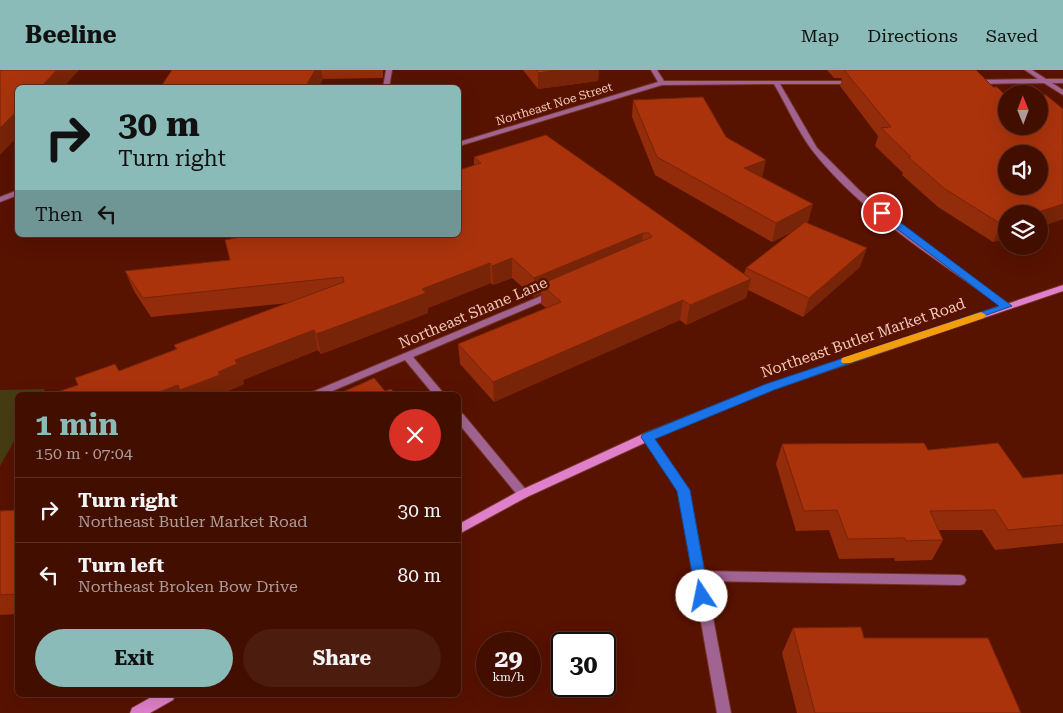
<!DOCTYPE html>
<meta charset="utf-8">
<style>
body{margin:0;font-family:"Roboto Serif",serif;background:#4c1c0f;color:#f1f3f6;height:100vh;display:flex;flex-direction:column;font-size:19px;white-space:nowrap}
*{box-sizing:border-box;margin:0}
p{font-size:16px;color:#ae9c99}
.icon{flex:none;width:28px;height:28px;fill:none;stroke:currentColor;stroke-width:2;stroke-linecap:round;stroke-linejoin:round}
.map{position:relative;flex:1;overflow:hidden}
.panel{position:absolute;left:15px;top:322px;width:446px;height:305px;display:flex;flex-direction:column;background:#420e00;border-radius:8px;box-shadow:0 5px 20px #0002,0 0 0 1px #5a2e22}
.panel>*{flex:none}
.top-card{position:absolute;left:15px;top:15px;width:446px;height:152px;border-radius:8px;box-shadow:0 5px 20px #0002,0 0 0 1px #5a2e22;background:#8bbbb9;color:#111;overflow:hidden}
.needle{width:32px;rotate:359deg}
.tools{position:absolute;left:998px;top:15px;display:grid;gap:10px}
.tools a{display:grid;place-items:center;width:50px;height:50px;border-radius:50%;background:#420e00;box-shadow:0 5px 20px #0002,0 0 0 1px #5a2e22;font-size:25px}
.speed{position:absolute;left:476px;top:562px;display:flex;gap:10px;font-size:25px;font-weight:700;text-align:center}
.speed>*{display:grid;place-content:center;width:65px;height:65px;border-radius:50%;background:#420e00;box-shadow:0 5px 20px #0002,0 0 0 1px #5a2e22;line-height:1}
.speed small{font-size:12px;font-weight:400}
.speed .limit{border:2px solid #111;border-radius:8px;background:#fff;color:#111}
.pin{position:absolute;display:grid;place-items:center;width:42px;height:42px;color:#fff;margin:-21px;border:2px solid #fff;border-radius:50%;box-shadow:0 1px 5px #0007}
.me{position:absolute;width:55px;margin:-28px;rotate:349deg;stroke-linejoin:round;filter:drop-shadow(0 0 4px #0008)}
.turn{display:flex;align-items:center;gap:18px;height:105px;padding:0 20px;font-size:22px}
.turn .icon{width:65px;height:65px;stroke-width:2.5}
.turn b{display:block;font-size:35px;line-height:42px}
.then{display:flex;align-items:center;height:48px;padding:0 20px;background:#0003;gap:10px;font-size:19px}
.round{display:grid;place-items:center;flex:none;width:52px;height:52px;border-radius:26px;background:#4c1c0f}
.headline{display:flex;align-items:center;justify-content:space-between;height:85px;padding:0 20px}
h1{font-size:30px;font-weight:700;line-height:38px;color:#8bbbb9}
.action{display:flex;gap:10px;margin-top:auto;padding:10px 20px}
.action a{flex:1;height:58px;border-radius:30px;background:#8bbbb9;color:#111;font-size:20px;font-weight:700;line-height:58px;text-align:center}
.action a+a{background:#4c1c0f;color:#f1f3f6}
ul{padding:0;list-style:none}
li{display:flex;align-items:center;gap:15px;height:65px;padding:0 20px;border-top:1px solid #5a2e22}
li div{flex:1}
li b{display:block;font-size:19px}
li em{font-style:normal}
header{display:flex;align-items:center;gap:30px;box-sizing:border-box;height:70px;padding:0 25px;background:#8bbbb9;color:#111}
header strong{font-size:24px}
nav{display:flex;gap:28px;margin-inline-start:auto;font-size:18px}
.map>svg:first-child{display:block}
.green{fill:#463c14}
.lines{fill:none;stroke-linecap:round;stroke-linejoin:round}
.lane-casing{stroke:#743322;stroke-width:2}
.street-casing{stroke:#743322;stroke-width:2}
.secondary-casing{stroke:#743322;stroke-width:2}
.lane{fill:#a16492;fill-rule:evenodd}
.street{fill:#a16492;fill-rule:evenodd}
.secondary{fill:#e180ca;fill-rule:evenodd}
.wall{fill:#922c0a}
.shaded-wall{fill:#772408}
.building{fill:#aa330c;stroke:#772408;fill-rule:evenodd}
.route{fill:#1a73e8;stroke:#114b97}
.slow{fill:#f59e0b}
.labels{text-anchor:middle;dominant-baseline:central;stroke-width:5;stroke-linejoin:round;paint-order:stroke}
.far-street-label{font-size:12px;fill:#f4c8bc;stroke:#581200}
.street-label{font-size:15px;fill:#f4c8bc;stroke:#581200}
</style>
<header>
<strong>Beeline</strong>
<nav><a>Map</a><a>Directions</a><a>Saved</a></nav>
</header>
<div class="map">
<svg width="1063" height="643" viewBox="0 0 1063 643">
<rect width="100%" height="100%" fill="#581200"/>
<path class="green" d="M45,319l-3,6h-24l-1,41 -17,30v-76z"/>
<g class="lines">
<g class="lane-casing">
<path id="lane" d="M698,501l262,4 4,1 2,4 -2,4 -4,1 -262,-4 -4,-1 -2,-4 2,-4z"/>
</g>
<g class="street-casing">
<path id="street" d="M386,0h6l-3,18h-6z
M651,0h6l7,11h190v2l-2,1h-72l37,64 43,43 49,40 102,75 -4,3 -3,-1c-66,-48 -141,-93 -192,-158 -15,-20 -25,-44 -38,-66l-112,1 -203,61v-4l199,-60z
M1025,0h7l14,9h17v4h-11l11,7v5l-19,-12 -70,1 -3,-2 3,-2 64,-1z
M18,120v5l-18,7v-5z
M553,221l3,1 1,2 -1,2 -143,61 32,38h-11l-29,-35 -82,35h-14l1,-2z
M459,343l4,1 64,77 2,3 -2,3 -4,1 -4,-1 -60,-73z
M647,363l4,1 38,56 42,223h-14l-39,-222 -36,-54 1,-3z"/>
</g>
<g class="secondary-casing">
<path id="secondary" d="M1063,215v6l-289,98 -123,51 -124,57 -68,37v-10l60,-33 124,-57 123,-49z
M155,625h20l-2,5 -23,13h-20l2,-5z"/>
</g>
<use href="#lane" class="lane"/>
<use href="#street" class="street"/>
<use href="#secondary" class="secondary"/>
</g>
<path class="wall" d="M172,0h211v8l-60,1 -5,9h-158z
M523,0h76l-1,11 -60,8z
M827,0h149l87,149 -24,8v-13h-33v24l-13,4 -55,-35 -36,-32 1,-2 -28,-27 3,-10 -38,-50 2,-8h-8z
M633,30l93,37 36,41 46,45 52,44 -57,50 -55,-27 -2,8 -60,27 -6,-5 -186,82 -34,-38 -2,-20 88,-36 -5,-4v-10l-7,3 -22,-19 -19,7 -2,-2 -63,25v5l-83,32 -24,9 -3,-4 -75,30 1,4 -18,8 1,3h-172l121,-46 -2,-4 114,-42 -137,14 -17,-26 -9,-20 334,-36 15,-70v-8l270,117 2,-6 48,-37 -22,11 -117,-67 -23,-58z
M782,374l146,6 95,28 40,-4v69l-68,7 -13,-20h-43l4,10 -11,20 -37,1 -1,-3 -55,1 -10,-29 -33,1 -20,-67z
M18,440v104l-18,1v-104z
M793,558l71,10 157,75h-224l-15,-60z"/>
<path class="shaded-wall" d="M57,0h22l-16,18h-23z
M315,0h6l2,9 -5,9h-13z
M558,0h41l-1,11 -60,8v-16z
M18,40v26l-18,19v-27z
M766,90l-4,18 -18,-10z
M813,134l-5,19 -36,19 4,-19z
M1063,134v15l-24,8v-13h-7z
M1006,152v16l-13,4 8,-18z
M643,163l-2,19 -100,32v10l-7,3v-19z
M867,178l-7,19 -57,50 6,-19z
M512,188v20l-19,7 -1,-19z
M490,193l1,20 -63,25v5l-107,41 -5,-20 106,-45z
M751,209l-5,19 -60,27 4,-20z
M683,230l-3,20 -186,82 -1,-20z
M314,260l4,20 -75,30 1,4 -18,8 1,3h-45l-2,-5 38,-18 17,-12z
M178,315l4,10h-30z"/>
<path class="building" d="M0,0h57l-17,18h-22v22l-18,18z
M172,0h143l-10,18h-145z
M536,0h22l-20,3z
M844,0h132l17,17h4l8,8h1v31h33v-31h7l17,14v95l-31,10h-26v8l-5,2 -56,-35 -37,-32h3l-30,-29 10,-1zM1006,84h33v32h-33z
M703,27l23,40 40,23 -22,8 69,36 -37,19 -119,-66 -24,-57z
M546,65l205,144 -61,26 -7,-5 -190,82 -35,-38 103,-42 -20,-18 111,-47 -3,-4h-6l-109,45 -22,-20 -20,8 -2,-3 -68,26 4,4 -85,32 -25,9 -2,-4 -79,30 2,4 -19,8 2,3 -40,15 -2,-5 -26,10h-97l-1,-2 24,-8 -3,-7 40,-14 4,7 58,-22 -3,-4 170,-63 -1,-5 -200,21 -18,-27 105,-11 -5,-20 20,-4v-1h214v-65l22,-7 -7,-6z
M805,152l62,26 -58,50 -63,-30z
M374,308l11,13 6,-2 5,6h-60z
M924,373l4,7 70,-7 25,35 40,-4v51l-55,5 -13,-20 -65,1 13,29 -37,1 -1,-3 -57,1 -11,-29 -33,1 -22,-67z
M18,440v82l-2,2 -16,1v-84z
M861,557l3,11h124l33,75h-206l-22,-85z"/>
<path class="route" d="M879,141h6l127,95 -238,84 -119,49 35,51 19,106 -2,4 -5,2 -5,-2 -20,-109 -36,-54 2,-3 123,-50 233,-78 -120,-91z"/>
<path class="slow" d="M981,242l5,3 -2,3 -134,45h-8l-1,-2 1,-3z"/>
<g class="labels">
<g class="far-street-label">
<text transform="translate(554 34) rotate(-17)">Northeast Noe Street</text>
</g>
<g class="street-label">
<text transform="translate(473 243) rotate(-23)">Northeast Shane Lane</text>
<text transform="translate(863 268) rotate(-19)">Northeast Butler Market Road</text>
</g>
</g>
</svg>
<div class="tools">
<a><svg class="needle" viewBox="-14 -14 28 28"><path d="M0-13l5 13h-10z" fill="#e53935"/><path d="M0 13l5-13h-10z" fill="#ae9c99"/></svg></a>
<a><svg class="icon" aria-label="sound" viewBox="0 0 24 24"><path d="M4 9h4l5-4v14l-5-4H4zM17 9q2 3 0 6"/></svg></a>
<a><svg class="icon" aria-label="layers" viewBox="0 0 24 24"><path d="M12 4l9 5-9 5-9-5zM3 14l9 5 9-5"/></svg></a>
</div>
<div class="speed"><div>29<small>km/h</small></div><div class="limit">30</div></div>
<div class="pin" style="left:882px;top:143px;background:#d93025"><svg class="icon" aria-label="arrive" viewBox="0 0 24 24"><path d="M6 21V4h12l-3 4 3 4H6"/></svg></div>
<svg class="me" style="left:702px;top:526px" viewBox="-20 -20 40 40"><circle r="19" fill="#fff"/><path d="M0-13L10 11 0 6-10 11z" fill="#1a73e8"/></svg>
<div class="top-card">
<div class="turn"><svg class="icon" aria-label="right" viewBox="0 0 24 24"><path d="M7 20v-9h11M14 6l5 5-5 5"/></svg><div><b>30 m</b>Turn right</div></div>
<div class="then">Then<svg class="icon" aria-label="left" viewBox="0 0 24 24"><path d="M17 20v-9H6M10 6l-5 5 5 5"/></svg></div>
</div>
<section class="panel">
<div class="headline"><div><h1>1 min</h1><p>150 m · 07:04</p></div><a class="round" style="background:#d93025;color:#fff"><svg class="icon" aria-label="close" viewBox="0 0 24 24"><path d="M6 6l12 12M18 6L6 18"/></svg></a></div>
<ul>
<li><svg class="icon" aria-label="right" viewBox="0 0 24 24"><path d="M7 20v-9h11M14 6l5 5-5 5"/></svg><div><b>Turn right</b><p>Northeast Butler Market Road</p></div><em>30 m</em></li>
<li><svg class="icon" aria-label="left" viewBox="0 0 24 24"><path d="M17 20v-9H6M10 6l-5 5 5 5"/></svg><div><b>Turn left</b><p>Northeast Broken Bow Drive</p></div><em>80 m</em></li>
</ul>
<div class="action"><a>Exit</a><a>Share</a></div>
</section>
</div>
